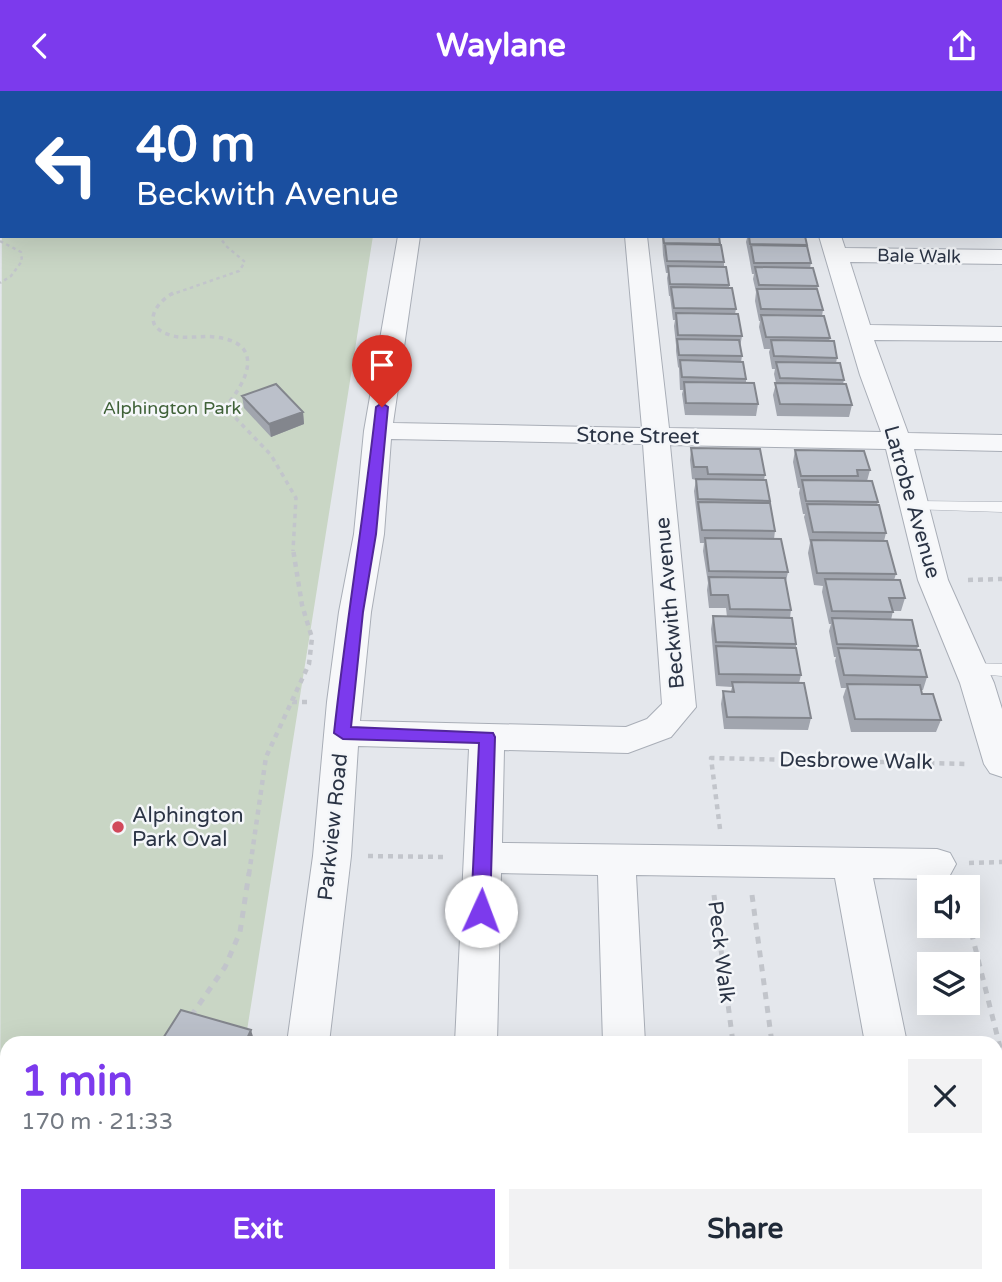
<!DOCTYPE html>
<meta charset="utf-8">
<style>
body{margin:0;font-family:"Varela Round",sans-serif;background:#f2f2f3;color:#1f2937;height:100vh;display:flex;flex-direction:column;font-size:26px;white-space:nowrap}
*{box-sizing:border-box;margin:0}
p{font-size:23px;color:#747a83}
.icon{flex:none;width:38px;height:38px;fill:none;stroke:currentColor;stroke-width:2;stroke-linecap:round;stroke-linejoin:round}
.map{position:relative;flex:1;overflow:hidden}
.drawer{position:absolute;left:0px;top:945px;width:1003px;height:247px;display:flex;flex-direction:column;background:#fff;border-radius:21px 21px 0 0;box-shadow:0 7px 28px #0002}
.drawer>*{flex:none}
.banner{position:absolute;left:0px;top:0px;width:1003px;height:147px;box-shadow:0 7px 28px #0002;background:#1a4fa0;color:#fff;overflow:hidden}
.controls{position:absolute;left:917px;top:784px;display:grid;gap:14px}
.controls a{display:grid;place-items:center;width:63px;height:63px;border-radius:0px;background:#fff;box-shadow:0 7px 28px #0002;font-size:35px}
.pin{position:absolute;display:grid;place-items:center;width:60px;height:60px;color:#fff;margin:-72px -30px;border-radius:50% 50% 50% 0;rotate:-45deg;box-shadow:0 0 7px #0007}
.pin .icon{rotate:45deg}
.me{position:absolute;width:77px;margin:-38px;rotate:2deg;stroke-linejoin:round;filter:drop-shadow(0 0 5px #0008)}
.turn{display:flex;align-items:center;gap:24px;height:147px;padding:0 21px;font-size:32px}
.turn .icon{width:91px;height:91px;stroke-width:2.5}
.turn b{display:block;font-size:49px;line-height:60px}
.round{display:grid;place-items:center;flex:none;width:74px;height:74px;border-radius:0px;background:#f2f2f3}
.headline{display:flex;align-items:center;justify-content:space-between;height:119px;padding:0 21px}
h1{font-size:42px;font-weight:800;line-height:52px;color:#7c3aed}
.cta{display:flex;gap:14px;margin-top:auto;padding:14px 21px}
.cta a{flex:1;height:80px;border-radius:0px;background:#7c3aed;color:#fff;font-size:28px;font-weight:800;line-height:80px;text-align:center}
.cta a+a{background:#f2f2f3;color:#1f2937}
header{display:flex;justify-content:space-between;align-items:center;height:91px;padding:0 21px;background:#7c3aed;color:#fff;font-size:32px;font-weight:800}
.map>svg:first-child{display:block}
.green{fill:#c9d6c5}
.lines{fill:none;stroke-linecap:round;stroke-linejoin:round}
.lane-casing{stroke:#a9aeb7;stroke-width:1}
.street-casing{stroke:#a9aeb7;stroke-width:2}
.path-far3{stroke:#c2c5cb;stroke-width:2.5;stroke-dasharray:3.5 3.5;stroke-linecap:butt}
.path-far2{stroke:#c2c5cb;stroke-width:3.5;stroke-dasharray:4.5 4.5;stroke-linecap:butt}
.path-far1{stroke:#c2c5cb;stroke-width:4.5;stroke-dasharray:5 5;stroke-linecap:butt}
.path{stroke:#c2c5cb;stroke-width:5;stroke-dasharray:7 7;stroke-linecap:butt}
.lane{fill:#f7f8fa;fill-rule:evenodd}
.street{fill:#f7f8fa;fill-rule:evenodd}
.wall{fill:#a1a5ae}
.shaded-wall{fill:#83868d}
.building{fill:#bbc0ca;stroke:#83868d;stroke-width:2}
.route{fill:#7c3aed;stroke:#51269a;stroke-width:2}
.poi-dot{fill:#d1495b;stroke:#f4f6f9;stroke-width:2.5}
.labels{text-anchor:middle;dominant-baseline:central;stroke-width:5;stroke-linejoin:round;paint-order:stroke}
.far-street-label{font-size:18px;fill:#2b3445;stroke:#f4f6f9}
.far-park-label{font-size:18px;fill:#3f6138;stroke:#f4f6f9}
.street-label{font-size:21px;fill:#2b3445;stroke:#f4f6f9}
.poi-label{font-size:21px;fill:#2b3445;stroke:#f4f6f9;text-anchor:start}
</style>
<header><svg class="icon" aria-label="back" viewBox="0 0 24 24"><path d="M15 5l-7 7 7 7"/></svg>Waylane<svg class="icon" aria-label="share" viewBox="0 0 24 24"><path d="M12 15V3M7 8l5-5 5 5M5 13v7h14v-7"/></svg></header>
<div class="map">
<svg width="1002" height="1191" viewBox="0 0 1002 1191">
<rect width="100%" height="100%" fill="#e4e7ec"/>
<path class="green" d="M0,0h731l-729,2v12z
M2,43v102h371l-128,807h-238v233h208l-1,6h-214z"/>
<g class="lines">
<g class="lane-casing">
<path id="lane" d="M916,410l86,1v10l-91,-3 -3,-3 3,-3z
M971,572l31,1v12l-37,-3 -3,-4z
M996,1062h6v22h-6z"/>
</g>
<g class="street-casing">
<path id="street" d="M398,145h22l-27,187 249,5 -17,-192h22l22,192 212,4 -21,-57 -41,-139h22l4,12 157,2v14l-152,-2 20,63 132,2v14l-128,-1 34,93 94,2v16l-88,-2 34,131 46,103 8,26v68l-12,-4 -6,-9 -24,-81 -42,-103 -32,-131 -216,-4 26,262 -25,30 -43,16 -124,-3 -2,93 435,6 13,4 6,11 -6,11 -13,4 -64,-1 34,165h-42l-30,-165 -199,-3 9,168h-42l-5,-168 -97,-2 -4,170h-42l14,-294 -111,-3 -7,110 -22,187h-42l26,-187 14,-154 12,-90 15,-78 10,-103zM391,348l252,5 19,260 -15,15 -21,8 -266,-6 11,-109 13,-78z
M255,1185h48l-1,6h-48z
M742,1185h48l1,6h-48z"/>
</g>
<path class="path-far3" d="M777,2l2,-2
M0,150l21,11 1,9 -11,15 -11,7
M170,204l69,-24 6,-9 -19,-16 -7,-10"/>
<path class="path-far2" d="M173,202c-19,11 -32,33 -3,42 14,5 30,0 44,2 52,5 34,44 11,70l46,48 25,43 -3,53"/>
<path class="path-far1" d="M968,489l34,-1
M292,611h16
M720,738l-9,-71 255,6
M368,765l79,1
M969,772l33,-1
M249,783l17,-117 43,-93 3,-26 -10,-33 -9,-56"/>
<path class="path" d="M714,804l19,148
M752,804l20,148
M968,828l34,136
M191,925l34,-49 15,-35 9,-59"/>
<use href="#lane" class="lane"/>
<use href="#street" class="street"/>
</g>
<path class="wall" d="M660,145h59l5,26v5l5,18v3l7,21 -1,5 7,22 -2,11 2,9 -1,6 5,17v4l12,21 -2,12 -71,-1 -3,-21 1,-4h-3l-1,-22 -1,-1 -2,-16v-6l-2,-19 1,-6h-2l-3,-24h-1l-2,-18 1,-5h-2l-3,-18 -1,-18z
M744,145h61l6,27 -1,5 8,18 -1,3 6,21 -1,6 8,22 -1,3 8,17 -1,5 8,17 -1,4 9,21 -3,12 -72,-1 -4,-21 3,-12 -2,-9 1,-5h-3l-3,-17 1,-3h-6l-5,-22 1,-6h-1l-4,-20 1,-9 -3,-13 1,-5h-2l-3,-17 -3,-15 1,-4h-2z
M242,305l61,16 1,12 -33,13 -27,-29z
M691,357l74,27 -1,5 6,21 5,30 -1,8 14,33 -2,9 5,29 -1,8 6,26v4l5,27 -2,8 12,35 -3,12 -84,-1 -3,-25 2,-13h8l1,-4 -16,-1 -5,-57 2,-13 14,1 -1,-9h-17l-2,-18 1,-7 -5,-32 1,-8h-4l-6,-52 2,-11 -4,-1 -2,-19z
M795,359l75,20 -3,11 11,21 -1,3 9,28 -2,8 12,33 -2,6 11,18 -4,13h-8l-2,9 27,26 -1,4 10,27 -4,13h-2l1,4 19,26 -5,12h-85l-8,-35 3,-9h-5l-6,-27 1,-4h-2l-5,-26 2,-7h-2l-7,-32 1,-6 -9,-1 -6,-32 2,-10 -6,-26 1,-3h-2l-4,-21 1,-5h-2l-5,-26z"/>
<path class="shaded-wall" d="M303,321l1,12 -33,13 -2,-13z
M251,939l4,13h-10z
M46,1185h32l-10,6h-32z"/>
<path class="building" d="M663,145h56l1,8 -56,-1z
M749,145h56l2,9 -57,-1z
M665,153l56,1 3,17 -57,-1z
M751,154l56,1 4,17h-57z
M668,175l58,1 3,18 -59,-1z
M755,176l58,1 5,18 -59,-1z
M671,196l61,1 4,21 -62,-1z
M757,198h60l6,21 -62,-1z
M676,222l62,1 4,22 -64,-1z
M761,224l63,1 6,22 -64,-1z
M677,248l62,1 3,16 -63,-1z
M771,249l63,1 3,17 -63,-2z
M680,269l63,2 3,17 -64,-2z
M776,271l64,1 4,17 -64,-2z
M684,291l70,1 4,21 -72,-1z
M775,292l71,1 6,21 -72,-1z
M276,293l27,28 -34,12 -27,-28z
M691,357l69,1 5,26 -57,-1 -1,-7h-13z
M795,359l69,1 6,19h-13l1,6h-57z
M696,388l70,1 4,21 -72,-2z
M802,389l70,1 6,21 -72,-1z
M698,411l72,1 5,28 -73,-1z
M807,413l72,1 7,28 -73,-1z
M705,447l76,1 7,33 -79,-1z
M811,449l76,1 9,33 -79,-1z
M709,486l76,1 6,32 -61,-1 -2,-14h-17z
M825,488l75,1 5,18h-16l4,14 -61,-1z
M713,525l79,2 4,26 -80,-2z
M832,527l80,2 6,26 -81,-2z
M716,555l80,2 5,27 -82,-1z
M838,557l82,2 7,27 -83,-2z
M732,591l72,1 7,35 -84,-1 -4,-26 11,1z
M847,593l73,1 2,9h11l8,26 -86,-1z
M181,919l70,20 -6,13h-85z
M7,1108v77h39l-10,6h-36v-79z"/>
<path class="route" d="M382,312l6,4 -12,127 -13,78 -12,115 142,6 2,4 -5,174 -3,5 -6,2 -7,-2 -3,-5 8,-168 -136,-4 -9,-6c12,-109 30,-217 42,-326z"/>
<circle class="poi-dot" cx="118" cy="736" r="7"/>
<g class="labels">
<g class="far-street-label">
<text transform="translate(919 165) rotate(1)">Bale Walk</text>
</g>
<g class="far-park-label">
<text x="172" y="317">Alphington Park</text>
</g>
<g class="street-label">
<text transform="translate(638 345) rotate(1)">Stone Street</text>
<text transform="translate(912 411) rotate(74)">Latrobe Avenue</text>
<text transform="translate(670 512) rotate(-95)">Beckwith Avenue</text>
<text transform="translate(856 670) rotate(1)">Desbrowe Walk</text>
<text transform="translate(333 736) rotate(-84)">Parkview Road</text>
<text transform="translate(721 861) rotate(83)">Peck Walk</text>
</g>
<g class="poi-label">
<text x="132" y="724">Alphington<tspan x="132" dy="24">Park Oval</tspan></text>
</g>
</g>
</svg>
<div class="controls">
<a><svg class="icon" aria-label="sound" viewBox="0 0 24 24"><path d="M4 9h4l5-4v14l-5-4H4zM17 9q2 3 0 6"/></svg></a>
<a><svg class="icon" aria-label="layers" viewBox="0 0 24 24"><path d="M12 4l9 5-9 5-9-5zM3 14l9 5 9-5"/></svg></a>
</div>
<div class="pin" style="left:382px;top:316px;background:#d93025"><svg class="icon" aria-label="arrive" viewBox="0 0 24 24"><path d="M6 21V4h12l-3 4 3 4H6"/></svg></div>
<svg class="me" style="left:481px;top:820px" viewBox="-20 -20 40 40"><circle r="19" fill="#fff"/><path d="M0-13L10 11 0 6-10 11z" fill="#7c3aed"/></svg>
<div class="banner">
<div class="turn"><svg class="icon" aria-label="left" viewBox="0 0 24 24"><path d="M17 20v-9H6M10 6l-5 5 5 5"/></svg><div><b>40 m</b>Beckwith Avenue</div></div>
</div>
<section class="drawer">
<div class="headline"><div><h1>1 min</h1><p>170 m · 21:33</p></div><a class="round"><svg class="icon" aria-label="close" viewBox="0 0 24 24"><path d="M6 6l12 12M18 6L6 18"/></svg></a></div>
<div class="cta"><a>Exit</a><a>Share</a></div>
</section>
</div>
